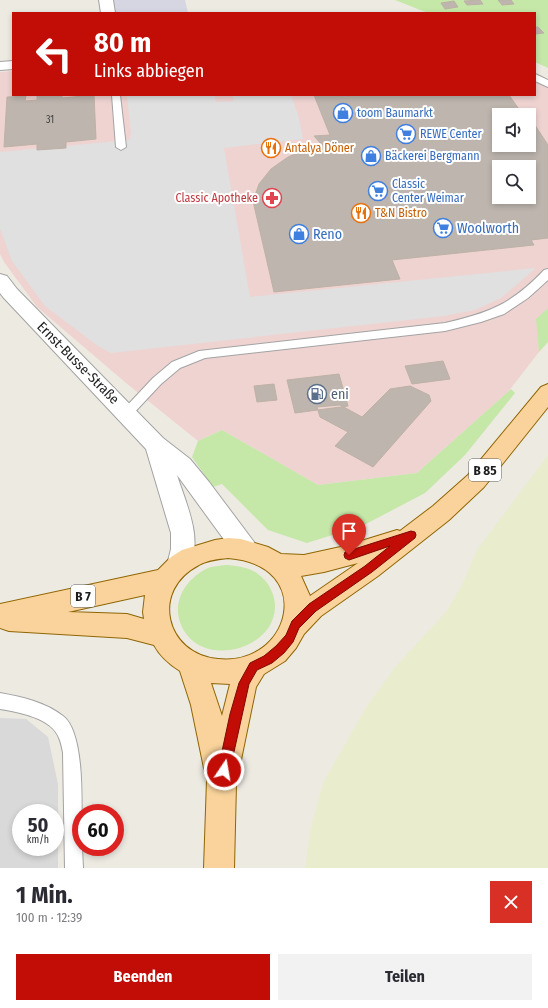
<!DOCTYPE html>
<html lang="de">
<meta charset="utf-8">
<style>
body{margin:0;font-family:"Fira Sans Condensed",sans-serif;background:#f2f2f3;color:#2b2b33;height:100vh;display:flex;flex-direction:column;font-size:15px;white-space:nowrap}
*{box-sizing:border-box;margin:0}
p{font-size:13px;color:#7c7c81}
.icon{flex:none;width:22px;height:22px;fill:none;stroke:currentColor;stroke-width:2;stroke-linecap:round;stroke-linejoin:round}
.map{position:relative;height:868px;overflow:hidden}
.details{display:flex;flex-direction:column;background:#fff;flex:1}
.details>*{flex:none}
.hud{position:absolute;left:12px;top:12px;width:524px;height:84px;border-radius:0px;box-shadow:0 2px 6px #0003;background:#c20c06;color:#fff;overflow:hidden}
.fabs{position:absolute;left:492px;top:108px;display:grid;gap:8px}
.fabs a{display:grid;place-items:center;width:44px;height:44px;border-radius:0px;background:#fff;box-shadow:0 2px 6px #0003;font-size:20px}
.speed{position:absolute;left:12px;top:804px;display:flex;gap:8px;font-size:20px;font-weight:700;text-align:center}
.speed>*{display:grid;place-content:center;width:52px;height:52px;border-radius:50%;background:#fff;box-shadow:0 2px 6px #0003;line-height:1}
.speed small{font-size:10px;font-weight:400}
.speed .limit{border:6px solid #d22;background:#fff;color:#111}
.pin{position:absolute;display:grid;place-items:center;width:34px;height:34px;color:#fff;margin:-41px -17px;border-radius:50% 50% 50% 0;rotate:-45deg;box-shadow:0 0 4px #0007}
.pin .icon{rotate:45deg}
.me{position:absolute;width:44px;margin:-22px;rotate:12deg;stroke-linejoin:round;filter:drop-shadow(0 0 3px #0008)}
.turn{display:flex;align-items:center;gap:14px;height:84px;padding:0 16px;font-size:18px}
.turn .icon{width:52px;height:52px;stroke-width:2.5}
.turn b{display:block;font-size:28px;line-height:34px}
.round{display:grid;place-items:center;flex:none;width:42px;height:42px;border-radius:0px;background:#f2f2f3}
.head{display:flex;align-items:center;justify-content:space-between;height:68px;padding:0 16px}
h1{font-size:24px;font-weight:700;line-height:30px}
.button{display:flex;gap:8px;margin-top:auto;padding:8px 16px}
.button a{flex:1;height:46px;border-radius:0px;background:#c20c06;color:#fff;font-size:16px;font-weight:700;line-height:46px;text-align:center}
.button a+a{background:#f2f2f3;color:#2b2b33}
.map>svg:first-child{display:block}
.residential{fill:#dad9d9;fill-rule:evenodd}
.commercial{fill:#eed3d1;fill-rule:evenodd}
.farmland{fill:#e9eccd}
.grass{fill:#c5e7a8}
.parking{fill:#e0e0e0}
.plaza{fill:#d6d6e3}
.building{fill:#bdb5ae;stroke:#beb1a5;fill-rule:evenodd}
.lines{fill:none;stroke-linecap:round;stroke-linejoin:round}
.lane-casing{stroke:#a3a3a3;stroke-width:2}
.street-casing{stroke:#a3a3a3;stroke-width:2}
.primary-casing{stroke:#906604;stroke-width:2}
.lane{fill:#fff;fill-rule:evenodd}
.street{fill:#fff;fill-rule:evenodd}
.primary{fill:#f9d39b;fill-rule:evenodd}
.route{fill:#c20c06;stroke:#7e0804}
.labels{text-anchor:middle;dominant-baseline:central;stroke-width:4;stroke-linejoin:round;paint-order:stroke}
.far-number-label{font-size:10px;fill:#444240}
.far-shop-label{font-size:12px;fill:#366cbe;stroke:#fff;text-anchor:start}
.far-food-label{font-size:12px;fill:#c56008;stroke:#fff;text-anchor:start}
.far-health-label{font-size:12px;fill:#be3a42;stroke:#fff;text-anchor:end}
.shield{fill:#fff;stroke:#606060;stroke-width:1}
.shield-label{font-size:13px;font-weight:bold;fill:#1c1c1c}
.shop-label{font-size:14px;fill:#366cbe;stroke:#fff;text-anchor:start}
.street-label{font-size:14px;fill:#1c1c1c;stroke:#fff}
.service-label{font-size:14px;fill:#4e5e75;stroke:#fff;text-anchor:start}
</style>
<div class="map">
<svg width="548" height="868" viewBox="0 0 548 868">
<rect width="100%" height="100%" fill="#edeae2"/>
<path class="residential" d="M0,718l26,1 22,18 10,47v84h-58zM21,813h34v34h-34z"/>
<path class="commercial" d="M13,71v24h522v-23l13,7v229l-11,11 2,33 -31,40 -91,81 -99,12 -96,-55 -24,11 -72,-58 -89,-76 -33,-45 -4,-8v-182zM499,115h30v30h-30zM499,167h30v30h-30z"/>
<path class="farmland" d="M548,455v413h-243l5,-36 13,-49 42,-74 31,-43 50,-54 16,-27 15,-35z"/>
<path class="grass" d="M395,0h153v68l-13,-6v-49h-107z
M548,308v34l-9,10 -3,-33z
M511,389l4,4 -50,62 -40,38 -61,32 -57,18 -39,-13 -46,-46 -9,3 -21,-30 6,-16 24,-11 96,55 99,-12z
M226,565c11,1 23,2 32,9 19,14 23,40 7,58 -18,21 -59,27 -78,3 -19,-25 -6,-54 21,-67 5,-2 12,-2 18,-3z"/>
<path class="parking" d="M127,95h88l1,7 18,-1 -2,-6h59l8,23 4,21 -79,9 26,149 286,-29 -35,30 -26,12 -31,6 -333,37 -13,-7 -53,-40 -33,-45 -12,-32v-77l129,-12 2,-7z"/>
<path class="plaza" d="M114,0h71l3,13h-73z"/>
<path class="building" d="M480,0l3,4 -16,1 -3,-4z
M498,0h13l3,4 -12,1z
M454,1l4,6 -13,2 -4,-6z
M535,27h3l6,6 -9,1z
M37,95h25v3l32,-3 2,44 -30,3v6l-29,2v-6l-33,3 3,-50 19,-1 -1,5 12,-1z
M314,95h195l14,20h-24v30h30v-29l19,29v93l-17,2 3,5 -142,15 8,19 -126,13 -21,-91 6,-17 12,-15 17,-12 12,-5 22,-7 -8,-9 16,-1zM499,167h30v30h-30z
M443,361l7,18 -38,5 -7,-18z
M339,374l9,32 -53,7 -8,-33z
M274,384l3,16 -20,2 -3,-16z
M410,386l19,9 2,6 -58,66 -38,-21 13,-14 -28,-15 -3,-10 23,-2 22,12 28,-28z"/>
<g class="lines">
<g class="lane-casing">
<path id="lane" d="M535,74l13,6v7l-13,-6z
M112,95h8l6,52 -5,3 -5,-3z
M548,269v11l-20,18 -24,16 -23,8 -36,9 -240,27 -25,10 -19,16 -29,31 -5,2 -5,-2 -1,-3 32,-34 19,-16 27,-11 246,-28c44,-10 67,-19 99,-53z
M0,693c22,4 45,9 63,23 24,18 18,102 18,131h1l1,21h-18l-2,-115c-1,-5 -2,-11 -4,-15 -7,-20 -41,-26 -59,-29z"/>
</g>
<g class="street-casing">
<path id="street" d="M99,0h14l2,13h-14z
M13,61v8l-13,1v-8z
M0,274l7,2 10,13 146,149 27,21 19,23 45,60 3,7 -3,7 -9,3 -9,-3 -59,-81c10,32 27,64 11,97l-9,3 -9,-3 -3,-7 4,-16v-16l-25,-84 -143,-152 -3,-4z"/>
</g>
<g class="primary-casing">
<path id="primary" d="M548,384v23l-64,80 -35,33 -71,56 -57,40 -17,18 -8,14 -11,13 -21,13 -8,13 -20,97 -2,84h-30l3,-88 -2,-7 -14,-68 -11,-34c-11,-7 -20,-15 -26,-26l-27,-7 -118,-7 -9,-3v-24l158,-34 13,-13 11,-7 33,-10 13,-2 13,1 27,8 13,7 23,1 41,-9 52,-16 3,1 33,-25 35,-31 73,-88zM228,558c90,7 62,109 -10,101 -53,-5 -68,-69 -19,-94 9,-5 19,-6 29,-7zM358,563l-48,33 -9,-20 23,-4zM145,595l-2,17 1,7 -17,-5 -59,-2zM211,683l19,1 -8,32z"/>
</g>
<use href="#lane" class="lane"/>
<use href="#street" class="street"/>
<use href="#primary" class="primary"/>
</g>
<path class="route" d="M411,531l4,1 1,3 -1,3 -43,34 -56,39 -17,17 -6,14 -9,11 -12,10 -15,7 -8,14 -19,86 -2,4 -4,2 -4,-2 -2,-4 12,-56 9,-31 11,-20 14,-7 12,-10 10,-11 6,-14 17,-17 56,-38 25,-20 -41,14 -4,-2 -1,-3 1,-3z"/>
<defs>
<g id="shop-ring" transform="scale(1)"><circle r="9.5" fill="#fff" stroke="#3f7fe0" stroke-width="1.5"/><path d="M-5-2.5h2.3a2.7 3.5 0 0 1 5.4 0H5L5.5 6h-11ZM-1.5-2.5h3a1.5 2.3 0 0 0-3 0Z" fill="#3f7fe0"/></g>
<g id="supermarket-ring" transform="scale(1)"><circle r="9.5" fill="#fff" stroke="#3f7fe0" stroke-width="1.5"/><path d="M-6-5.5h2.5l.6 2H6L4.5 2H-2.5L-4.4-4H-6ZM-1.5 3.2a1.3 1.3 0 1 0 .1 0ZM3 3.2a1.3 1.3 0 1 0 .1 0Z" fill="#3f7fe0"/></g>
<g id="restaurant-ring" transform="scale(1)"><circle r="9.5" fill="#fff" stroke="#e8710a" stroke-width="1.5"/><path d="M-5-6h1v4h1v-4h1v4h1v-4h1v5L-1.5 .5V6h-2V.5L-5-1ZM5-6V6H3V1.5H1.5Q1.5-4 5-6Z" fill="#e8710a"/></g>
<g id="pharmacy-ring" transform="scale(1)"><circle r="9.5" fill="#fff" stroke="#e0444e" stroke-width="1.5"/><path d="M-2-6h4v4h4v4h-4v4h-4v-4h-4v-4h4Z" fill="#e0444e"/></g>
<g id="fuel-ring" transform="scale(1)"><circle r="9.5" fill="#fff" stroke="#5c6f8a" stroke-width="1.5"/><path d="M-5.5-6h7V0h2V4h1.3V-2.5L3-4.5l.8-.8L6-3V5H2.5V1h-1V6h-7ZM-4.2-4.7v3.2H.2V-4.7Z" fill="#5c6f8a"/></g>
</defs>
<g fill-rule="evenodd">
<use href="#shop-ring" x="343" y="113"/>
<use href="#supermarket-ring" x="406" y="134"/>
<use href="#restaurant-ring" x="271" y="148"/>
<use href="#shop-ring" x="371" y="156"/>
<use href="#supermarket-ring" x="378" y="191"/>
<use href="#pharmacy-ring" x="272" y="198"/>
<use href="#restaurant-ring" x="361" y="213"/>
<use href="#supermarket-ring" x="443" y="228"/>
<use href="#shop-ring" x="299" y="234"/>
<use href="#fuel-ring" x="317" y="394"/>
</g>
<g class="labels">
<g class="far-number-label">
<text x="50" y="120">31</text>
</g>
<g class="far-shop-label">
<text x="357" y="113">toom Baumarkt</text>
<text x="420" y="134">REWE Center</text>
<text x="385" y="156">Bäckerei Bergmann</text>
<text x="392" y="184">Classic<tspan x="392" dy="14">Center Weimar</tspan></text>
</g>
<g class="far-food-label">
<text x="285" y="148">Antalya Döner</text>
<text x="375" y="213">T&amp;N Bistro</text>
</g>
<g class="far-health-label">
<text x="258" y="198">Classic Apotheke</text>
</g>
<g class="shield">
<rect x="469" y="459" width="32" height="22" rx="3"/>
<rect x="71" y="585" width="24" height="22" rx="3"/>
</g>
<g class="shield-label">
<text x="485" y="470">B 85</text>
<text x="83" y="596">B 7</text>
</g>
<g class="shop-label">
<text x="457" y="228">Woolworth</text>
<text x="313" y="234">Reno</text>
</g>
<g class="street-label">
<text transform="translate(78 363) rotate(45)">Ernst-Busse-Straße</text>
</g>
<g class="service-label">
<text x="331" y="394">eni</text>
</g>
</g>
</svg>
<div class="fabs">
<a><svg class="icon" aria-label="sound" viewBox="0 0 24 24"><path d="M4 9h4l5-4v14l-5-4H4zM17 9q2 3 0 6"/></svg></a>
<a><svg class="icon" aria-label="search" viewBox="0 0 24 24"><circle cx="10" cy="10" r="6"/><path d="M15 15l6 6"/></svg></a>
</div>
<div class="speed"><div>50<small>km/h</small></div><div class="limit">60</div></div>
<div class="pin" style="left:349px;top:555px;background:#d93025"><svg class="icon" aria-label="arrive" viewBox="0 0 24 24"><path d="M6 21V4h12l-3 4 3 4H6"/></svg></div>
<svg class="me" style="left:224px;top:770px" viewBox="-20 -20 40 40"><circle r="17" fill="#c20c06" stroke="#fff" stroke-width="3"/><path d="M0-11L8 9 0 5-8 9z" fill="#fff"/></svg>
<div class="hud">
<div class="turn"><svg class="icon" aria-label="left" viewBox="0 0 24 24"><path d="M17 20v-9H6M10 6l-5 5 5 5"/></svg><div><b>80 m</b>Links abbiegen</div></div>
</div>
</div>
<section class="details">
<div class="head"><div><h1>1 Min.</h1><p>100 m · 12:39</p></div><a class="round" style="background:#d93025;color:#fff"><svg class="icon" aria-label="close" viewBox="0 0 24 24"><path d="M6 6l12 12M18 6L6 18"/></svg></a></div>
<div class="button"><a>Beenden</a><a>Teilen</a></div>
</section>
